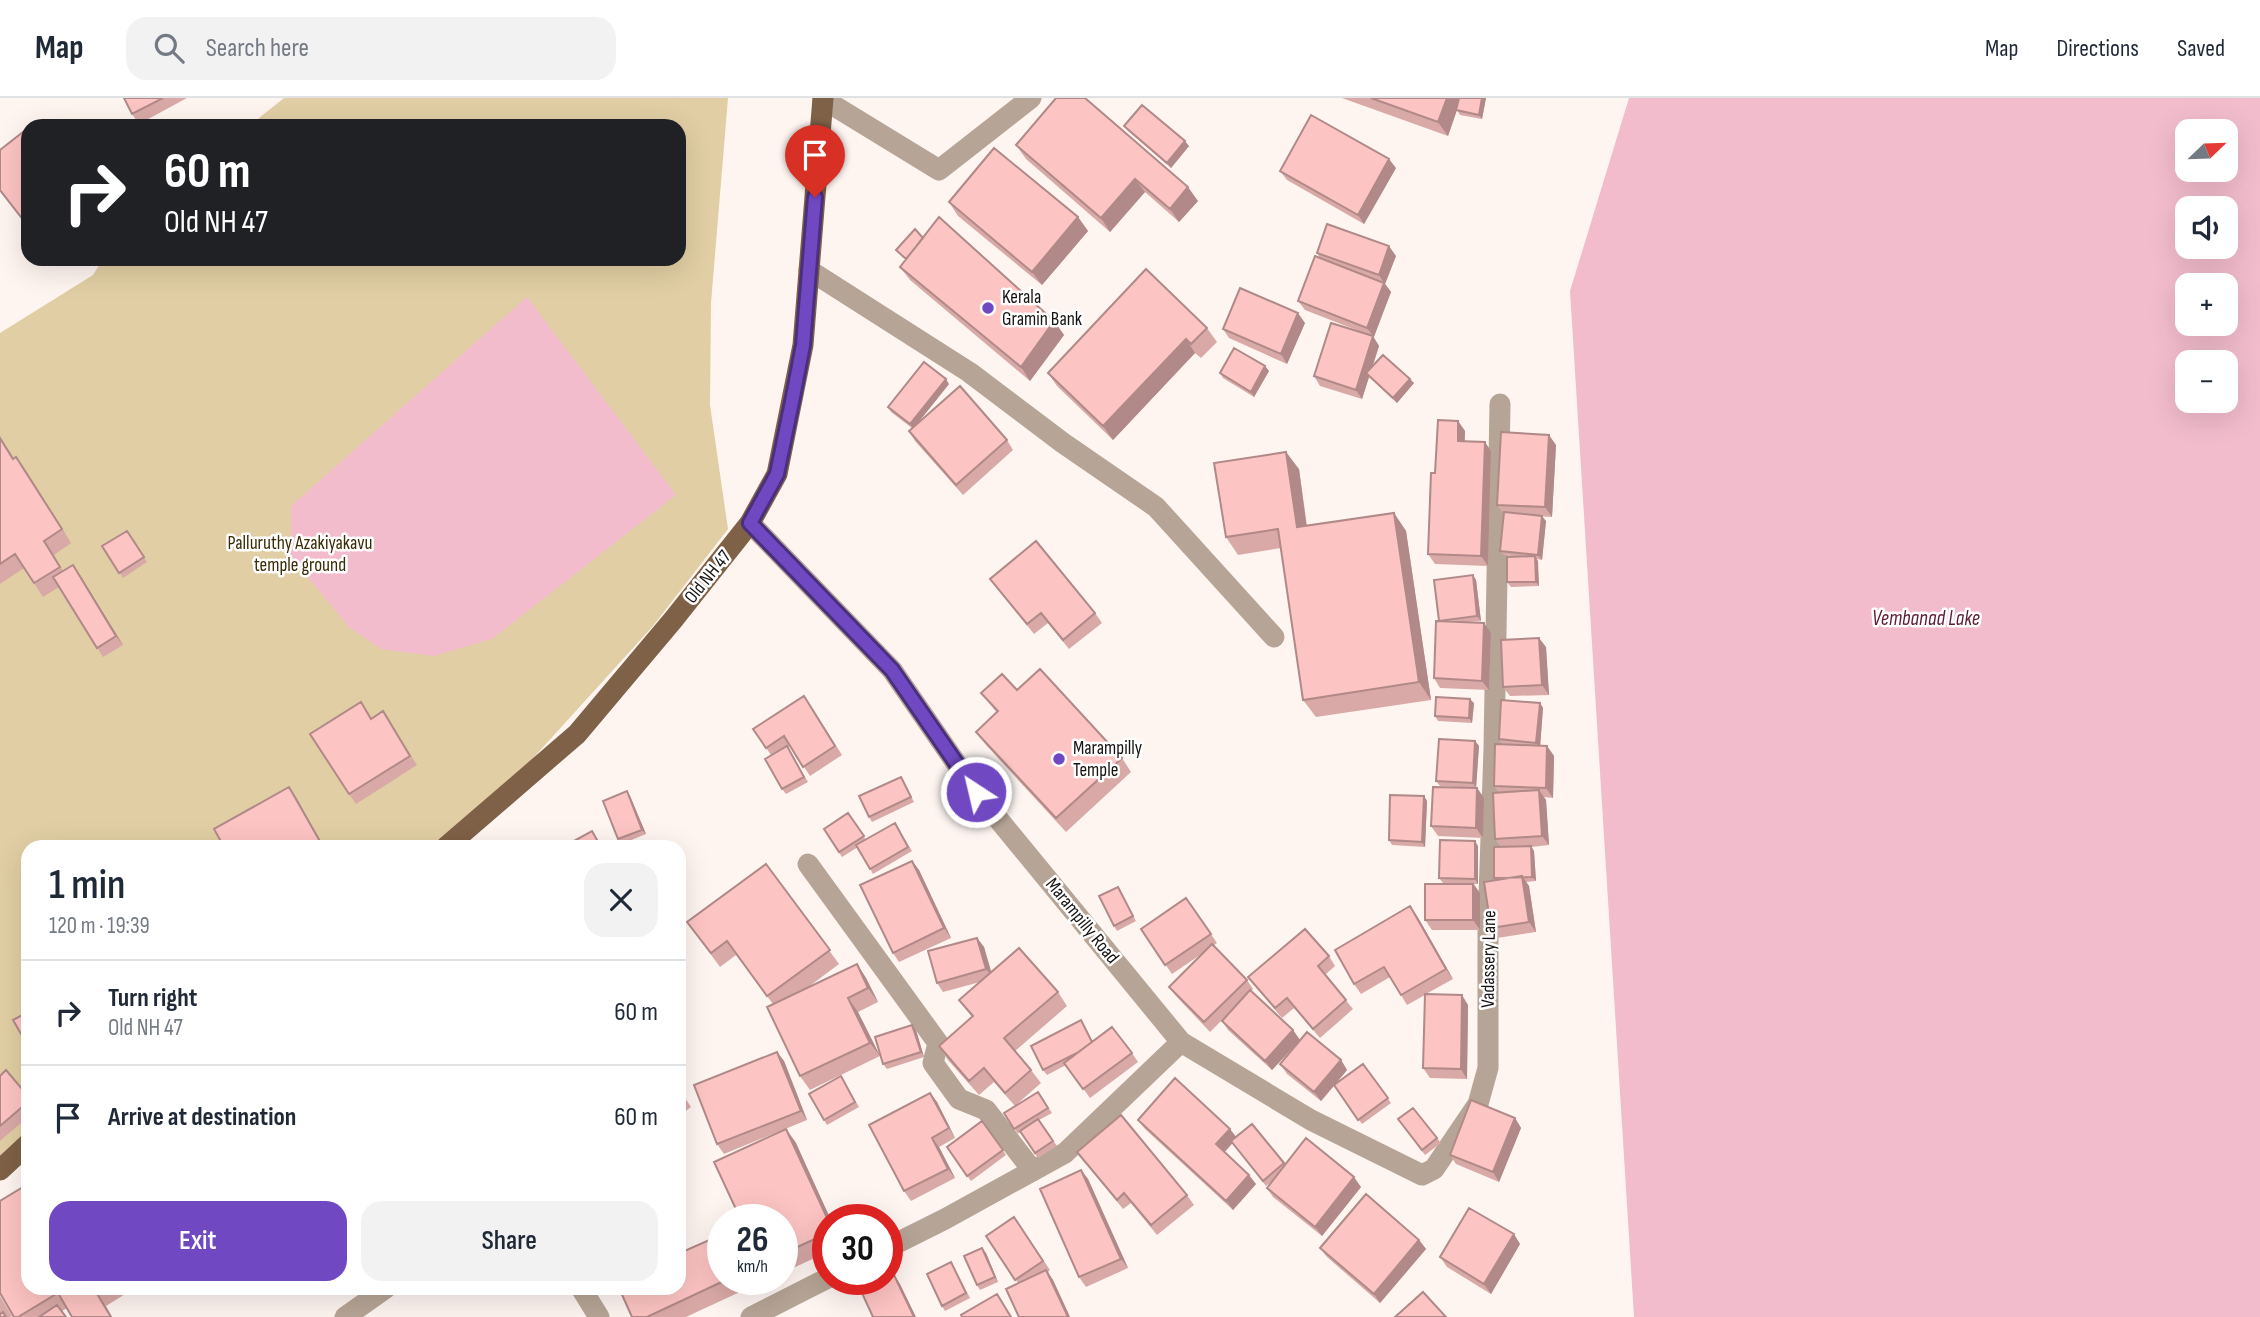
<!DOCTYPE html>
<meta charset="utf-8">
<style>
body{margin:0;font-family:"Sofia Sans Condensed",sans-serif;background:#f2f2f3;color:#1f2937;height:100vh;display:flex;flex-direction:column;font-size:26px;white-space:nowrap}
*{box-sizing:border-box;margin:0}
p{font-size:23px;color:#747a83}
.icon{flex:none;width:38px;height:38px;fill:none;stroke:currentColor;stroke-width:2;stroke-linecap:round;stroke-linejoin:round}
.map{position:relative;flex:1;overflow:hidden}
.sheet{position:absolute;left:21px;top:742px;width:665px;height:455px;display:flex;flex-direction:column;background:#fff;border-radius:21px;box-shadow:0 7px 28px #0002}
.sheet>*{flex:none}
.banner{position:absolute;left:21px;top:21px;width:665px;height:147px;border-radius:21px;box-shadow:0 7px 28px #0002;background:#202124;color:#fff;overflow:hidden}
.needle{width:46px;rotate:67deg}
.buttons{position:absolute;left:2175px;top:21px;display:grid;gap:14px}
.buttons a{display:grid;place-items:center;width:63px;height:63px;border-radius:14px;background:#fff;box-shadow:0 7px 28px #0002;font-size:35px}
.speed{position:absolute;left:707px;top:1106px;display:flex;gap:14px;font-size:35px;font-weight:700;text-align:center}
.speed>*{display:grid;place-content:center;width:91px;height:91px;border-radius:50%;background:#fff;box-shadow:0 7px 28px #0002;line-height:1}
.speed small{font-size:18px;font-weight:400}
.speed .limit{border:10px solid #d22;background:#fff;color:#111}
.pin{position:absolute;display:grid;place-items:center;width:60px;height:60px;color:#fff;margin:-72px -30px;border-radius:50% 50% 50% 0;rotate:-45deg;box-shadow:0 0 7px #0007}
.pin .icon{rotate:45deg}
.me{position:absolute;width:77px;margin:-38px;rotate:325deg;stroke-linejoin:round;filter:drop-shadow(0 0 5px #0008)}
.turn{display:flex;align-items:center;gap:24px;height:147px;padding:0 28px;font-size:32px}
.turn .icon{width:91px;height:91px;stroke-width:2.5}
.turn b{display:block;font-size:49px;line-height:60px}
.round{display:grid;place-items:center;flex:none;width:74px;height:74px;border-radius:21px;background:#f2f2f3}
.head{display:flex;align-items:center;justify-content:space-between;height:119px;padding:0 28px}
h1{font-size:42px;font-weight:600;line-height:52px}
.action{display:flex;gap:14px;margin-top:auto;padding:14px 28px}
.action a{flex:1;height:80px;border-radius:21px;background:#7049c2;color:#fff;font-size:28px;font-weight:600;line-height:80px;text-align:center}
.action a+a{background:#f2f2f3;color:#1f2937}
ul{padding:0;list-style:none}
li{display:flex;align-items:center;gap:21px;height:105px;padding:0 28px;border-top:2px solid #e0e1e3}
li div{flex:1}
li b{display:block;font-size:26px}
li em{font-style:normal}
header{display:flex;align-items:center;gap:42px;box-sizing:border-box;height:98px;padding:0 35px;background:#fff;border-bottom:2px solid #e0e1e3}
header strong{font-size:33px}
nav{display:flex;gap:38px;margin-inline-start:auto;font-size:24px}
.search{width:490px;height:63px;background:#f2f2f3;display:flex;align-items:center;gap:18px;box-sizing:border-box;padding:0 24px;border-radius:21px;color:#747a83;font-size:26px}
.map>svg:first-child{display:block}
.green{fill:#e1cea4}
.water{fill:#f2bccc;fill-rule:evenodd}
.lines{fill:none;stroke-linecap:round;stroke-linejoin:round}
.street{stroke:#b6a596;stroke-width:21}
.primary{stroke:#7e6146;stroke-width:21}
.wall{fill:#d9a9a7}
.shaded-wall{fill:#b08988}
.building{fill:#fcc4c2;stroke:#b08988;stroke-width:2}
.route-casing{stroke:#492f7e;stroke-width:18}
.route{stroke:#7049c2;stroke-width:12}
.poi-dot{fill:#7049c2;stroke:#fff;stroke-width:2.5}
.labels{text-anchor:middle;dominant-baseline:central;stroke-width:5;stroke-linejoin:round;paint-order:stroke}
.poi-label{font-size:19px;fill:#161312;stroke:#fff;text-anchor:start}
.park-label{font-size:19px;fill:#392b04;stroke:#fff}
.street-label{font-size:19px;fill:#161312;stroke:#fff}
.water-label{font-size:21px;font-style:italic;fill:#5c1e36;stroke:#fff}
</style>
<header>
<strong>Map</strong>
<div class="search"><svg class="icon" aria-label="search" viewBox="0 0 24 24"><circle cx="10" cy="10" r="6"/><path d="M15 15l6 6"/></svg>Search here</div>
<nav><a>Map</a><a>Directions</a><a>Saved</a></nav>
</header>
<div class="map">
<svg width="2260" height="1219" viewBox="0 0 2260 1219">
<rect width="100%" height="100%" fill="#fef5f1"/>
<path class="green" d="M284,0h444l-17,205 -1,102 18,124 -75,97 -118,130 -88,91h-419v297l-28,19v-830l93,-58 10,-16h576v-133h-430z"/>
<path class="water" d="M1629,0h631v1219h-626l-64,-1026zM2188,33h38v39h-38zM2188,110h38v39h-38zM2188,187h38v39h-38zM2188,264h38v39h-38z
M527,199l149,198 -184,144 -58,17 -53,-7 -32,-22 -58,-70v-51z"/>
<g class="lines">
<path class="street" d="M823,1l116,71 92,-72
M809,172l160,102 94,71 93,64 118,130
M750,425l142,147 84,122 205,250 -116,111 -120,66 -58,29
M808,766l130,179 -5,20 26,36 27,11 47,61
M1181,944l130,78 111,55 12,-6 44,-65 10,-36v-142l6,-178 6,-344
M581,1190l18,29
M345,1219l41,-29
M751,1219l77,-39"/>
<path class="primary" d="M446,749l131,-113 96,-114 77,-97 27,-49 26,-129 20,-247
M0,1072l28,-26"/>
</g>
<path class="wall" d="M124,0h63l-48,26 -7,-10z
M1056,0l142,103 -19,21 -34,-30 -35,40 -84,-73 -10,-14z
M1342,0h144l-4,21 -22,-4 -3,-5 -9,26z
M1124,28l65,20 -18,22 -43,-37z
M1396,70l-32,56 -77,-44 -7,-9z
M949,104l129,15 10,14 -46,54 -84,-69z
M923,140l131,83 10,14 -34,46 -120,-101 -10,-13 6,-7 -10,-10z
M1317,155l79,3 -11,28 6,8 -18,45 6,9 -6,20 41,17 -17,20 -28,-26 -7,22 -42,-13 -6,-10 50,-43 -59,-23 -7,-9 22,-43z
M1305,225l-18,41 -58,-26 -6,-9z
M1207,230l10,14 -16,16 -6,-5 -82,87 -56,-54 -9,-13z
M1265,268l4,5 -15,26 -31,-19 -3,-5z
M949,286l-32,40 90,16 6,10 -50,45 -48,-54 -6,-10 3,-3 -21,-16 -3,-5z
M1458,323l7,10v10l26,10 -3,115 -53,-2 -7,-10 7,-81z
M0,339l14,21 12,13 45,72 -17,12 9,16 10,-6 50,80 -20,12 -44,-70 -16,10 -19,-29 -24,16z
M1556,347l-4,72 -15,-1 9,5 -4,39 -5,-1 2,27 -28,1 -4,-5 5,-26 -8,-1 -4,-4 4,-37 -7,-9z
M1299,371l8,57 87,-13 12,18 25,169 -115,17 -13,-17 -22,-152 -43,7 -12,-18z
M127,433l20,31 -24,16 -21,-32z
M1473,477l3,5 5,41 -14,1 24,11 -2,57 -49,-2 -6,-10 5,-57z
M990,481l105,34 7,10 -33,26 -21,-26 -14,11z
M1546,549l3,48 -39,1 -7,-9z
M981,595l141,65 9,14 -65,60 -80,-87 -10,-13 21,-19z
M1474,605l-2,20 -34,-2 -3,-5z
M1540,605l3,5 -3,38h7l7,10 -1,42 -9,-1 2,3 3,45 -18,2 3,4 2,30 -10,1 3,4 7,46 -39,6 -6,-10 5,-48 -2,-2 7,-31 -6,-8 4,-46 -5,-7 8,-42 -3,-5z
M811,608l31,49 -32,21 -20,-30 -2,2 20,34 -22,12 -4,-5 -11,-34 -18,-26z
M383,613l34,54 -61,39 -7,-10 22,-75z
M1475,643l4,5 -3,42 -36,-2 -4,-5z
M901,679l13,25 -42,20 -3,-5z
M1477,690l7,10 -1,40 -45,-2 -7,-10z
M630,698l16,38 -24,10 -4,-5z
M1424,698l3,5 -2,46 -33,-2 -3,-5z
M848,715l18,27 32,-12 14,23 -39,23 -15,-27 -16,10 -18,-28z
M1478,748v38h-4l6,9v37h-48l-7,-10 18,-37 -4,-5z
M912,763l7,9 32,68 -52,24 -6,-9z
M766,766l73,100 -32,24 50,-24 9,14 12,24 -20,10 22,44 -70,34 -10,-14 -27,-72 -37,-49 -16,12 -33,-45z
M1118,789l18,34 -19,10 -3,-5z
M1186,800l31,45 -4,3 34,34 6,9 -2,2 42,39 7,10 -28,30 -44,-40 -6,-9 1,-2 -13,13 -34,-36 -7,-9 34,-34 -31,21 -31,-45z
M1417,818l36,63 -27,15 42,11 -1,74 -37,-1 -7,-10 2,-73 -18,10 -17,-28 -29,17 -7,-10z
M977,840l7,9 7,25 67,20 9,14 -52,45 16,19 10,13 -25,22 22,-13 14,21 -13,7 18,26 -19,12 -18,-26 -2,2 -14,-21 11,-7 -21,-24 -15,13 -31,-35 -9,-14 33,-29 -13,-17 21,-18 -37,10 -6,-9z
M1329,858l6,10 -10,9 28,34 -33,29 -26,-30 -12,10 -27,-32 -7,-9z
M1081,922l11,21 40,12 6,9 -48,36 -24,-33 -19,10 -4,-5z
M912,927l4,5 8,27 -37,12 -4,-5z
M777,954l7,9 23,59 -83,34 -7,-10z
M1341,962l6,10 -12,15 28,-21 28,39 -29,21 -28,-38 -13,15 -34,-27 -7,-10z
M0,978l28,20v21l-28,24z
M841,978l18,31 -32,18 -3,-5z
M679,991l12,18 -12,9z
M930,995l7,9 18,36 -16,9 16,31 -44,23 -7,-10z
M1413,1010l28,35 -16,12 -27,-36z
M1515,1020l6,10 -22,54 -43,-18 -6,-9z
M1138,1022l98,17 16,-13 33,41 76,22 -39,49 -49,-39 -6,-9 4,-6 -5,4 -34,-43 -8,9 32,32 -23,26 -88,-81z
M982,1023l24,34 -35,26 -24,-34z
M786,1031l10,14 32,77v32l-46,21v-53z
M1077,1054l110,43 7,10 -37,30 -26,-32 -8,6z
M1081,1072l7,9 40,89 -42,19 -7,-10z
M1014,1119l36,53 -2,2 5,8 17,37h-51l-1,-34 -32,-47z
M1419,1142l7,9 -46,54 -53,-46 -7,-9z
M679,1146l4,8 40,27h45l-82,38h-54l47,-29z
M1520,1146l-29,50 -44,-27 -7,-10z
M986,1155l12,29 -18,8 -3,-5z
M954,1169l16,31 -25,13 -3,-5z
M28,1190h96l3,5 -21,13 6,11h-40l-5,-9 -5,3 4,6h-52z
M0,1198l12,20 -1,1h-11z"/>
<path class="shaded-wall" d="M1447,0h14l-13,38 -10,-14z
M1482,0h4l-4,21 -3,-4z
M1185,43l4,5 -18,22 -4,-5z
M1389,61l7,9 -32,56 -6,-9z
M1135,81l10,13 -35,40 -9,-14z
M1188,89l10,14 -19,21 -9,-13z
M1078,119l10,14 -46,54 -10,-13z
M1389,148l7,10 -11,28 6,8 -17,45 -7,-9 17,-45 -5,-8z
M1298,215l7,10 -18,41 -6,-10z
M1054,223l10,14 -34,46 -9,-14z
M1373,238l6,10 -10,30 -3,-3 3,4 -7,22 -6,-9z
M1186,241l9,14 -82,87 -10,-14z
M1265,268l4,5 -15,26 -3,-5z
M946,281l3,5 -36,45 -3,-5z
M1410,281l4,4 -17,20 -4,-5z
M1458,323l7,10 -1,19 -6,-9z
M1549,337l7,10 -4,72 -7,-10z
M1485,344l6,9 -3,115 -7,-10z
M1286,354l13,17 10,76 -12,-18z
M16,359l10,14 45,72 -9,-14z
M1394,415l12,18 25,169 -12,-18z
M1542,418l4,5 -4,39 -4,-5z
M1535,458l3,5 1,25 -3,-4z
M73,467l7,10 43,70 -7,-9z
M1473,477l3,5 5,41 -4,-5z
M1484,525l7,10 -2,57 -7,-9z
M1539,540l7,9 3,48 -7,-10z
M1470,601l4,4 -2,20 -3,-5z
M1540,605l3,5 -3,40 -4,-5z
M1475,643l4,5 -3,42 -3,-5z
M1547,648l7,10 -1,42 -7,-10z
M289,689l7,10 28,50 -2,-2z
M1477,690l7,10 -1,40 -7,-10z
M1539,692l7,10 3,45 -7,-9z
M627,693l3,5 16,38 -4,-4z
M1424,698l3,5 -2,46 -3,-5z
M1475,743l3,5v38l-3,-5z
M1531,748l3,5 2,30 -4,-4z
M912,763l7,9 32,68 -7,-10z
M1522,778l7,10 7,46 -7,-10z
M1473,786l7,9v37l-7,-10z
M1410,808l7,10 36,63 -7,-10z
M977,840l7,9 9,31 -7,-9z
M857,866l9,14 12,24 -10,-14z
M1462,897l6,10 -1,74 -6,-10z
M848,900l10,14 22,44 -10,-13z
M912,927l4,5 8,27 -3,-5z
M1293,932l7,10 -28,30 -7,-9z
M777,954l7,9 23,59 -6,-9z
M1341,962l6,10 -26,31 -7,-9z
M930,995l7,9 18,36 -6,-10z
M1515,1020l6,10 -22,54 -6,-10z
M786,1031l10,14 35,77h-3z
M1230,1031l7,9 -14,16 -7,-10z
M932,1040l7,9 16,31 -7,-9z
M1081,1072l7,9 40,89 -7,-9z
M1249,1077l7,9 -23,26 -7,-9z
M1354,1079l7,10 -39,49 -7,-9z
M1514,1136l6,10 -29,50 -7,-10z
M1419,1142l7,9 -46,54 -6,-9z
M982,1150l4,5 12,29 -3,-5z
M1046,1172l7,10 17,37h-2z
M894,1177l6,9 16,33h-2z"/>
<path class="building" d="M124,0h39l-31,16z
M1056,0h29l103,89 -18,22 -35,-30 -34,39 -85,-73z
M1371,0h76l-9,24z
M1459,0h23l-3,17 -23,-5z
M1142,7l43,36 -18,22 -43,-37z
M1311,17l78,44 -31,56 -78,-44z
M28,30v98l-28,-36v-40z
M994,50l84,69 -46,55 -83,-70z
M939,119l115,104 -33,46 -121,-100z
M1327,126l62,22 -10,29 -62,-22z
M915,131l8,9 -17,21 -10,-9z
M1315,158l69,27 -17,45 -69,-27z
M1146,171l61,59 -16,16 -5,-5 -83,87 -55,-53z
M1240,190l58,25 -17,41 -58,-25z
M1331,225l42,13 -17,54 -42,-14z
M1234,250l31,18 -14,26 -31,-19z
M1383,257l27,24 -17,19 -27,-25z
M924,264l22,17 -36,45 -22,-17z
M960,288l47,54 -51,45 -47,-54z
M1438,322l20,1v20l27,1 -4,114 -53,-2 3,-81h4z
M1501,334l48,3 -4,72 -48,-2z
M0,340l13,21 3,-2 46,72 -18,12 16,26 -26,16 -19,-29 -15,10z
M1286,354l11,75 97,-14 25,169 -116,18 -25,-171 -52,8 -12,-74z
M1504,414l38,4 -4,39 -38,-4z
M127,433l17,26 -25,16 -17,-27z
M1036,443l59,72 -32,27 -22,-27 -14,11 -37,-45z
M1535,458l1,26h-29v-25z
M73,467l43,71 -19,12 -44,-71z
M1473,477l4,41 -38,5 -5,-41z
M1436,523l48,2 -2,58 -48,-3z
M1539,540l3,47 -39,2 -2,-47z
M1040,571l82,89 -66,60 -80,-86 22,-21 -17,-18 21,-19 15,16z
M804,598l31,50 -32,21 -19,-31 -18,12 -13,-19z
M1436,599l34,2 -1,19 -34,-2z
M1501,602l39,3 -4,40 -37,-4z
M361,604l10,17 12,-8 27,45 -61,38 -39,-60z
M1439,641l36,2 -2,42 -37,-2z
M1495,646l52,2 -1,42 -52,-2z
M787,648l17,31 -22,12 -17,-30z
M901,679l10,20 -42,20 -10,-21z
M289,689l33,58 -3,2h-95l-10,-18z
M1433,689l44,1 -1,40 -45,-2z
M1539,692l3,46 -47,3 -2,-46z
M627,693l15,39 -24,9 -15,-38z
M1390,697l34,1 -2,46 -33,-2z
M848,715l16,23 -25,16 -15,-23z
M895,725l13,24 -38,22 -14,-24z
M592,733l9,16h-38z
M1440,742l35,1v38l-36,-1z
M1531,748l1,31 -38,1v-31z
M912,763l32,67 -51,25 -33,-68z
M766,766l64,86 -63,46 -40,-55 -16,12 -24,-31z
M1522,778l7,46 -38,6 -7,-46z
M1425,786h48v36h-48z
M1118,789l15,29 -19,10 -15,-30z
M1186,800l25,36 -46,31 -24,-36z
M1410,808l36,63 -45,26 -17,-28 -30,17 -19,-34z
M1305,831l24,27 -11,10 28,34 -33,29 -26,-31 -12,10 -27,-31z
M977,840l9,31 -49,14 -9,-32z
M1212,846l35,36 -43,42 -35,-35z
M1019,850l39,44 -54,46 27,32 -26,23 -21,-25 -15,13 -30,-35 34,-30 -14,-16z
M857,866l11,24 -20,10 22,45 -70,33 -33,-69z
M1250,892l43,40 -28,31 -43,-40z
M1425,896l37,1 -1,74 -38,-1z
M28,914v34l-15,-26z
M1081,922l11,22 -15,11 -34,17 -12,-24z
M912,927l9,27 -38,12 -8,-27z
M1112,929l20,26 -49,36 -19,-26z
M1307,934l34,28 -27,32 -34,-28z
M777,954l24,59 -84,33 -23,-59z
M1363,966l25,34 -30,22 -24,-35z
M6,972l22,26v6l-28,24v-50z
M841,978l14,26 -31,18 -15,-26z
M1175,980l55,51 -14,15 33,31 -23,26 -88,-81z
M679,991l6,9 -6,4z
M1038,994l10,16 -34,21 -10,-16z
M930,995l19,35 -17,10 16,31 -44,22 -35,-66z
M1471,1002l44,18 -22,54 -43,-17z
M1413,1010l24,30 -15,12 -24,-31z
M1121,1017l66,80 -36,30 -27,-32 -7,7 -40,-48z
M1038,1021l15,22 -18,12 -15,-22z
M982,1023l21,29 -36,26 -20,-29z
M1252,1026l32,39 -21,18 -32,-40z
M786,1031l42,91v13l-46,21v-34h-41l-27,-58z
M1306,1040l48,39 -39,50 -48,-39z
M1081,1072l40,89 -42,18 -39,-88z
M28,1086v104h75l-7,4 15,25h-39l-14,-24 -40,24h-4l-14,-24v-92z
M1366,1096l53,46 -45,54 -54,-46z
M1469,1110l45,26 -30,50 -44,-27z
M1014,1119l29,44 -28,19 -29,-44z
M723,1136v45h5l-81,38h-15l-13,-29h60v-37l1,2z
M982,1150l13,29 -18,8 -13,-29z
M951,1164l15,31 -24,13 -15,-32z
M1046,1172l22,47h-49l-13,-28z
M894,1177l20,42h-41l-12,-26 24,-12h2v-1z
M1423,1194l23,25h-51z
M997,1196l14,23h-49l-1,-2z
M57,1207l9,12h-27z
M3,1214l3,5h-6v-3z"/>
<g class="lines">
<g class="route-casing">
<path id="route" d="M815,99l-12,148 -10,52 -16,77 -27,49 142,147 84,122"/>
</g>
<use href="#route" class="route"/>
</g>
<g class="poi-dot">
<circle cx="988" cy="210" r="7"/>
<circle cx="1059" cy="661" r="7"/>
</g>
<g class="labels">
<g class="poi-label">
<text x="1002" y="199">Kerala<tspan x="1002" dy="22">Gramin Bank</tspan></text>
<text x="1073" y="650">Marampilly<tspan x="1073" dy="22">Temple</tspan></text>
</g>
<g class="park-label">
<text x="300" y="445">Palluruthy Azakiyakavu<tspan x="300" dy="22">temple ground</tspan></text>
</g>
<g class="street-label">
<text transform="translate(708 479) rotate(-51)">Old NH 47</text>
<text transform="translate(1082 823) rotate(51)">Marampilly Road</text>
<text transform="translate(1489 861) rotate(-89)">Vadassery Lane</text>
</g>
<g class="water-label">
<text x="1926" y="520">Vembanad Lake</text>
</g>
</g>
</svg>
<div class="buttons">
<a><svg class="needle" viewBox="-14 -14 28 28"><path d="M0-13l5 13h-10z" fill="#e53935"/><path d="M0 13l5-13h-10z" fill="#747a83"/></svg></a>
<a><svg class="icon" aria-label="sound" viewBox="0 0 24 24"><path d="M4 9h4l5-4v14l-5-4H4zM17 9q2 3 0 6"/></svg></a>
<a>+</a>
<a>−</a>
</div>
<div class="speed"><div>26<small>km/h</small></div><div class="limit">30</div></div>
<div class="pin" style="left:815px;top:99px;background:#d93025"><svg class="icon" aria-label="arrive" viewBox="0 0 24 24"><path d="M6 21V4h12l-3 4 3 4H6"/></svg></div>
<svg class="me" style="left:976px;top:694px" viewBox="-20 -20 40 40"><circle r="17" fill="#7049c2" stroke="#fff" stroke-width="3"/><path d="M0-11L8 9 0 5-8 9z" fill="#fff"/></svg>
<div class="banner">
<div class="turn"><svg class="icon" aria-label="right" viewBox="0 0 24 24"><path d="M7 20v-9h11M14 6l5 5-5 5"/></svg><div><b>60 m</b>Old NH 47</div></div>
</div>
<section class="sheet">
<div class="head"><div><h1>1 min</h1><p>120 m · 19:39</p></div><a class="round"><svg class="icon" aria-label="close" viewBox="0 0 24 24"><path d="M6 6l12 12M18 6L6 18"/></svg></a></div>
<ul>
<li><svg class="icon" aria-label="right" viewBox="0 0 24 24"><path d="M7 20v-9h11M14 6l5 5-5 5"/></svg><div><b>Turn right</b><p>Old NH 47</p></div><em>60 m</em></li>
<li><svg class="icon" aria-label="arrive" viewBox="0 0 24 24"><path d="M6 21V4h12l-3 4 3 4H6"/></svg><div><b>Arrive at destination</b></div><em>60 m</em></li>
</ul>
<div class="action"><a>Exit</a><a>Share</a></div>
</section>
</div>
